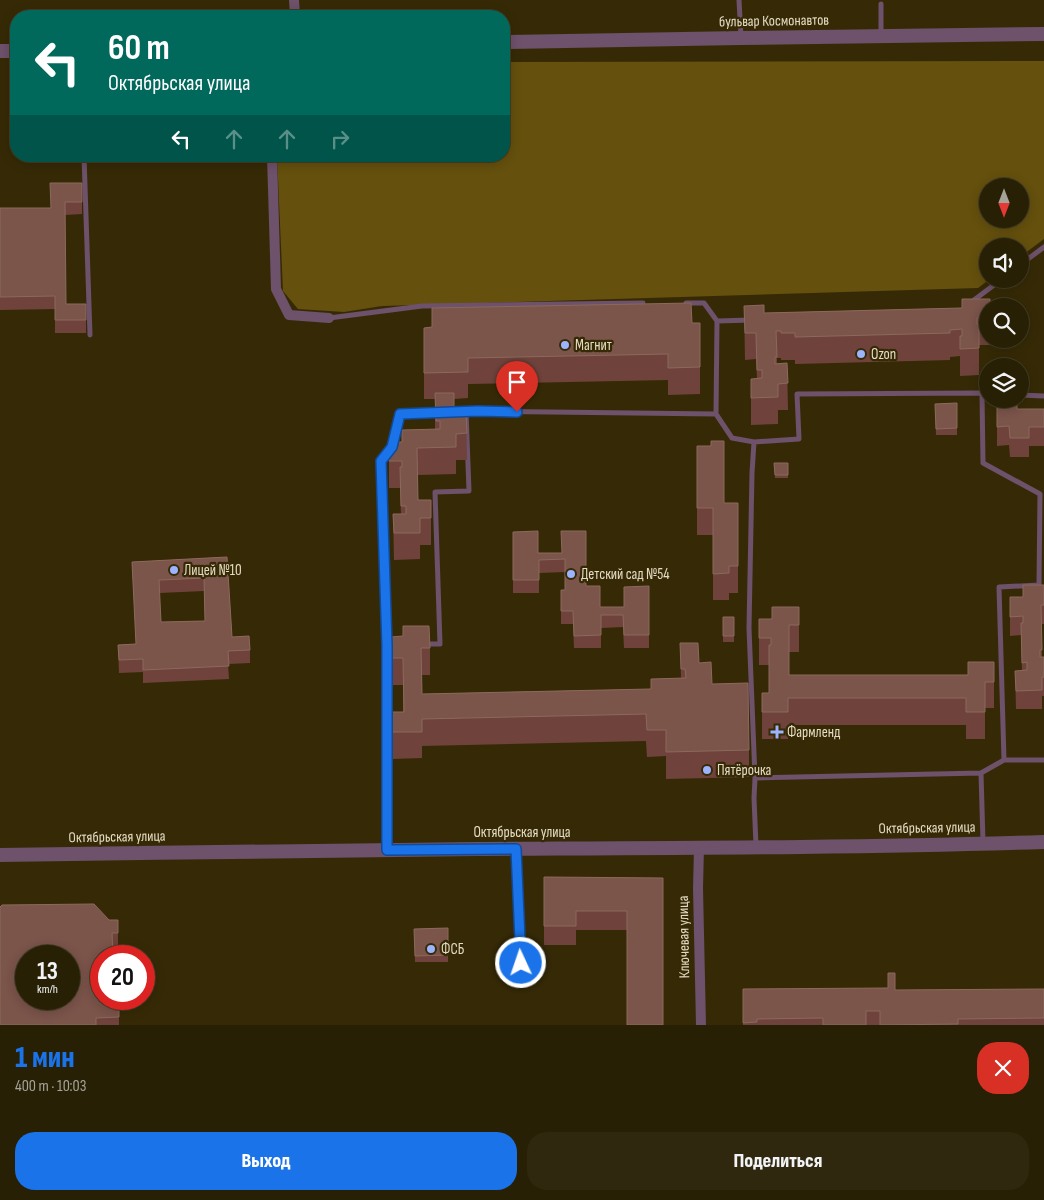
<!DOCTYPE html>
<html lang="ru">
<meta charset="utf-8">
<style>
body{margin:0;font-family:"Sofia Sans Condensed",sans-serif;background:#30280e;color:#f1f3f6;height:100vh;display:flex;flex-direction:column;font-size:19px;white-space:nowrap}
*{box-sizing:border-box;margin:0}
p{font-size:16px;color:#a5a39a}
.icon{flex:none;width:28px;height:28px;fill:none;stroke:currentColor;stroke-width:2;stroke-linecap:round;stroke-linejoin:round}
.map{position:relative;height:1025px;overflow:hidden}
.panel{display:flex;flex-direction:column;background:#282004;flex:1}
.panel>*{flex:none}
.guide{position:absolute;left:10px;top:10px;width:500px;height:152px;border-radius:20px;box-shadow:0 2px 12px #0003,0 0 0 1px #443e26;background:#00695c;color:#fff;overflow:hidden}
.needle{width:32px;rotate:180deg}
.controls{position:absolute;left:979px;top:178px;display:grid;gap:10px}
.controls a{display:grid;place-items:center;width:50px;height:50px;border-radius:50%;background:#282004;box-shadow:0 2px 12px #0003,0 0 0 1px #443e26;font-size:25px}
.speed{position:absolute;left:15px;top:945px;display:flex;gap:10px;font-size:25px;font-weight:700;text-align:center}
.speed>*{display:grid;place-content:center;width:65px;height:65px;border-radius:50%;background:#282004;box-shadow:0 2px 12px #0003,0 0 0 1px #443e26;line-height:1}
.speed small{font-size:12px;font-weight:400}
.speed .limit{border:8px solid #d22;background:#fff;color:#111}
.pin{position:absolute;display:grid;place-items:center;width:42px;height:42px;color:#fff;margin:-51px -21px;border-radius:50% 50% 50% 0;rotate:-45deg;box-shadow:0 0 5px #0007}
.pin .icon{rotate:45deg}
.me{position:absolute;width:55px;margin:-28px;rotate:357deg;stroke-linejoin:round;filter:drop-shadow(0 0 4px #0008)}
.turn{display:flex;align-items:center;gap:18px;height:105px;padding:0 15px;font-size:22px}
.turn .icon{width:65px;height:65px;stroke-width:2.5}
.turn b{display:block;font-size:35px;line-height:42px}
.lanes{display:flex;align-items:center;height:48px;padding:0 15px;background:#0003;justify-content:center;gap:25px;direction:ltr}
.lanes .off{opacity:.35}
.round{display:grid;place-items:center;flex:none;width:52px;height:52px;border-radius:20px;background:#30280e}
.summary{display:flex;align-items:center;justify-content:space-between;height:85px;padding:0 15px}
h1{font-size:30px;font-weight:800;line-height:38px;color:#1a73e8}
.cta{display:flex;gap:10px;margin-top:auto;padding:10px 15px}
.cta a{flex:1;height:58px;border-radius:20px;background:#1a73e8;color:#fff;font-size:20px;font-weight:800;line-height:58px;text-align:center}
.cta a+a{background:#30280e;color:#f1f3f6}
.map>svg:first-child{display:block}
.green{fill:#65500d;fill-rule:evenodd}
.lines{fill:none;stroke-linecap:round;stroke-linejoin:round}
.service{stroke:#6e516b;stroke-width:5}
.minor{stroke:#6e516b;stroke-width:10}
.tertiary{stroke:#6e516b;stroke-width:14}
.wall{fill:#6f433b;fill-rule:evenodd}
.building{fill:#7b544a;stroke:#8c695d;fill-rule:evenodd}
.route-casing{stroke:#114b97;stroke-width:12}
.route{stroke:#1a73e8;stroke-width:9}
.poi-dot{fill:#9cb4fd;stroke:#362a06;stroke-width:2}
.labels{text-anchor:middle;dominant-baseline:central;stroke-width:4.5;stroke-linejoin:round;paint-order:stroke}
.street-label{font-size:15px;fill:#e4dbc3;stroke:#362a06}
.poi-label{font-size:15px;fill:#e4dbc3;stroke:#362a06;text-anchor:start}
</style>
<div class="map">
<svg width="1044" height="1025" viewBox="0 0 1044 1025">
<rect width="100%" height="100%" fill="#362a06"/>
<path class="green" d="M1044,61v178l-24,18v-11h-32v33h2l-12,9 -596,18 -38,6 -46,-3 -15,-18 -6,-135h227v-94zM988,186h32v33h-32z"/>
<g class="lines">
<path class="service" d="M739,0l2,37
M881,4v32
M84,156l6,179
M1020,265l24,-18
M686,303h18l13,18 34,-1
M970,303l32,-24
M329,318l93,-12 221,-3
M717,321l-1,93 16,24 22,4 -2,31 -3,155 6,150 -1,20 2,48
M988,393h-6l1,70 57,31 -1,91 -40,2 5,173
M1020,395l24,1
M754,442l45,-3 -2,-45 185,-1
M425,644h15l-5,-152 34,-1 -3,-80
M981,773l2,69
M755,778l226,-5 23,-13h40
M387,849v-203l-6,-185 11,-14 8,-33 77,-3 239,3
M516,851l5,112"/>
<path class="minor" d="M294,0l1,16
M272,156l4,133 13,26 40,3
M699,848l-1,40 3,137"/>
<path class="tertiary" d="M504,42l237,-4 303,-4
M0,51h16
M0,855c159,-2 318,-5 477,-6 189,-1 378,-1 567,-7"/>
</g>
<path class="wall" d="M82,183v31l-17,1 1,89h20v29h-31v-24l-55,1v-102h51z
M744,306l20,7 198,-5 26,-2v33h2v6h-11v30l-19,1v-20l-10,1v3l-155,4v-4h-14v-2h-4v5h10l1,47h-10v14l-27,1v-46h6l-1,-20 -11,1z
M432,308l260,15 8,44v27l-32,1v-15l-200,4v14l-14,1v15h12l1,46h-11v14l-38,1v25h13v45h-11v14l-26,1 -1,-46h8l-1,-26h-11v-46h13l33,-13v-30h-11v-71l8,-1z
M997,401l20,8h27v37h-15v11h-19l-1,-12 -12,1z
M957,403v32h-21l-1,-31z
M697,446l27,57h14v90h-9v7h-16v-65h-16z
M774,463l14,12v3h-13z
M513,532l25,21h23l25,33 14,21h24l25,-21v62h-25l-1,-21 -22,1v20h-27l-1,-24h-12v-34h4v-18l-26,1v20h-26z
M227,557l5,80 18,13v13l-22,1 1,15 -86,4v-11l-24,1 -1,-28 18,-1 -4,-82zM204,591l1,30 -44,1 -2,-29z
M1044,585v39h-3l1,33h2v39h-2v13h-26l-1,-38h7l-1,-36 -11,1v-39h13z
M799,607v45h-10v23h179l26,-13v46h-9v31h-19v-14h-178v14h-26v-46h7v-28h-10v-46h13z
M723,617h11v25h-11z
M391,637l39,11v27h-8v19l229,-5 30,-11 -1,-35 19,20 13,21 37,66v27l-83,2v-23l-19,1 -1,-16 -224,5v12l-30,1v-47h11v-27h-12z
M544,877l119,1 -36,52h-51v15h-32z
M109,920h9v26h-6l1,60h6v19h-119z
M448,928v34h-33l-1,-33z
M743,989l152,1 149,-1v36h-301z"/>
<path class="building" d="M50,183h32v19h-17l1,102h20v16h-31v-24l-55,1v-89h51z
M962,299h28v7h-2v12h-11v6h2v24l-19,1v-13h2v-7l-12,1v3l-155,4v-4h-14v-2h-5l1,26h-2v7l12,-1 1,20 -10,1v13l-27,1v-19l11,-1v-8h-5l-1,-37h-11l-1,-27 20,-1v8l198,-5z
M691,303l1,20h8v44l-32,1v-14l-200,4v14l-44,1v-45l8,-1v-19z
M435,393h19v14h-2l1,7h13l1,19 -11,1v13l-39,1 1,52h13v18h-11v15h-26l-1,-19h13v-8h-5l-1,-39h2v-6h-13v-19h13v-12l38,-1v-8h-4z
M1017,400v9h27v18h-15v11h-19l-1,-12 -12,1v-26z
M957,403v25l-21,1 -1,-25z
M711,441h13v62h14v63h-9v7l-16,1v-66h-16v-62h14z
M774,463h14v12h-13z
M538,531v22h24l-1,-22h25v55h14v21h24v-20l25,-1v49h-25l-1,-20h-22v20l-27,1 -1,-25h-12v-21h4v-31l-26,1v20h-26v-48z
M227,557l5,80 17,-1 1,14 -22,1 1,15 -86,4v-11l-24,1 -1,-15 18,-1 -4,-82zM204,578l1,43 -44,1 -2,-42z
M1023,585h21v20h-3l1,45h-2v7h4v20h-2v13l-26,1 -1,-20 12,-1v-8l-5,1 -1,-40h2v-7l-13,1v-20h13z
M772,607h27v18h-10v50h179v-13h26v20h-9v30h-19v-14h-178v14h-26v-19h7v-48h2v-7h-12v-19h13z
M723,617h11v19h-11z
M403,626h26l1,22h-9l1,46 229,-5v-10l35,-1 -1,-9h-4l-1,-26h18l1,20 12,-1 1,22 36,-1 1,67 -83,2v-22h-19l-1,-16 -224,5v13h-30v-20h12l-1,-54h-12v-21l12,-1z
M544,877l119,1v147h-36v-114h-51v15h-32z
M94,904l15,16h9v13h-6l1,23h-12v43h12v7h6v11l-23,1v7h-96v-118l2,-2zM26,956h43v43h-43z
M448,928v27l-33,1 -1,-27z
M888,973h7v17l149,-1v29l-86,1v5l-78,1v-14h-14v14h-43v-7l-66,1v3l-14,1v-34l145,-1z"/>
<g class="lines">
<g class="route-casing">
<path id="route" d="M517,412l-40,-1 -77,3 -8,33 -11,14 6,185v204l129,-1 5,114"/>
</g>
<use href="#route" class="route"/>
</g>
<g class="poi-dot">
<circle cx="565" cy="345" r="5"/>
<circle cx="861" cy="354" r="5"/>
<circle cx="174" cy="570" r="5"/>
<circle cx="571" cy="574" r="5"/>
<path d="M774.5 724.5h5v5h5v5h-5v5h-5v-5h-5v-5h5z"/>
<circle cx="707" cy="770" r="5"/>
<circle cx="431" cy="949" r="5"/>
</g>
<g class="labels">
<g class="street-label">
<text transform="translate(774 21) rotate(-1)">бульвар Космонавтов</text>
<text transform="translate(927 828) rotate(-1)">Октябрьская улица</text>
<text x="522" y="832">Октябрьская улица</text>
<text transform="translate(117 837) rotate(-1)">Октябрьская улица</text>
<text transform="translate(684 937) rotate(-91)">Ключевая улица</text>
</g>
<g class="poi-label">
<text x="575" y="345">Магнит</text>
<text x="871" y="354">Ozon</text>
<text x="184" y="570">Лицей №10</text>
<text x="581" y="574">Детский сад №54</text>
<text x="787" y="732">Фармленд</text>
<text x="717" y="770">Пятёрочка</text>
<text x="441" y="949">ФСБ</text>
</g>
</g>
</svg>
<div class="controls">
<a><svg class="needle" viewBox="-14 -14 28 28"><path d="M0-13l5 13h-10z" fill="#e53935"/><path d="M0 13l5-13h-10z" fill="#a5a39a"/></svg></a>
<a><svg class="icon" aria-label="sound" viewBox="0 0 24 24"><path d="M4 9h4l5-4v14l-5-4H4zM17 9q2 3 0 6"/></svg></a>
<a><svg class="icon" aria-label="search" viewBox="0 0 24 24"><circle cx="10" cy="10" r="6"/><path d="M15 15l6 6"/></svg></a>
<a><svg class="icon" aria-label="layers" viewBox="0 0 24 24"><path d="M12 4l9 5-9 5-9-5zM3 14l9 5 9-5"/></svg></a>
</div>
<div class="speed"><div>13<small>km/h</small></div><div class="limit">20</div></div>
<div class="pin" style="left:517px;top:412px;background:#d93025"><svg class="icon" aria-label="arrive" viewBox="0 0 24 24"><path d="M6 21V4h12l-3 4 3 4H6"/></svg></div>
<svg class="me" style="left:521px;top:963px" viewBox="-20 -20 40 40"><circle r="17" fill="#1a73e8" stroke="#fff" stroke-width="3"/><path d="M0-11L8 9 0 5-8 9z" fill="#fff"/></svg>
<div class="guide">
<div class="turn"><svg class="icon" aria-label="left" viewBox="0 0 24 24"><path d="M17 20v-9H6M10 6l-5 5 5 5"/></svg><div><b>60 m</b>Октябрьская улица</div></div>
<div class="lanes"><svg class="icon" aria-label="left" viewBox="0 0 24 24"><path d="M17 20v-9H6M10 6l-5 5 5 5"/></svg><svg class="icon off" aria-label="ahead" viewBox="0 0 24 24"><path d="M12 20V5M6 11l6-6 6 6"/></svg><svg class="icon off" aria-label="ahead" viewBox="0 0 24 24"><path d="M12 20V5M6 11l6-6 6 6"/></svg><svg class="icon off" aria-label="right" viewBox="0 0 24 24"><path d="M7 20v-9h11M14 6l5 5-5 5"/></svg></div>
</div>
</div>
<section class="panel">
<div class="summary"><div><h1>1 мин</h1><p>400 m · 10:03</p></div><a class="round" style="background:#d93025;color:#fff"><svg class="icon" aria-label="close" viewBox="0 0 24 24"><path d="M6 6l12 12M18 6L6 18"/></svg></a></div>
<div class="cta"><a>Выход</a><a>Поделиться</a></div>
</section>
